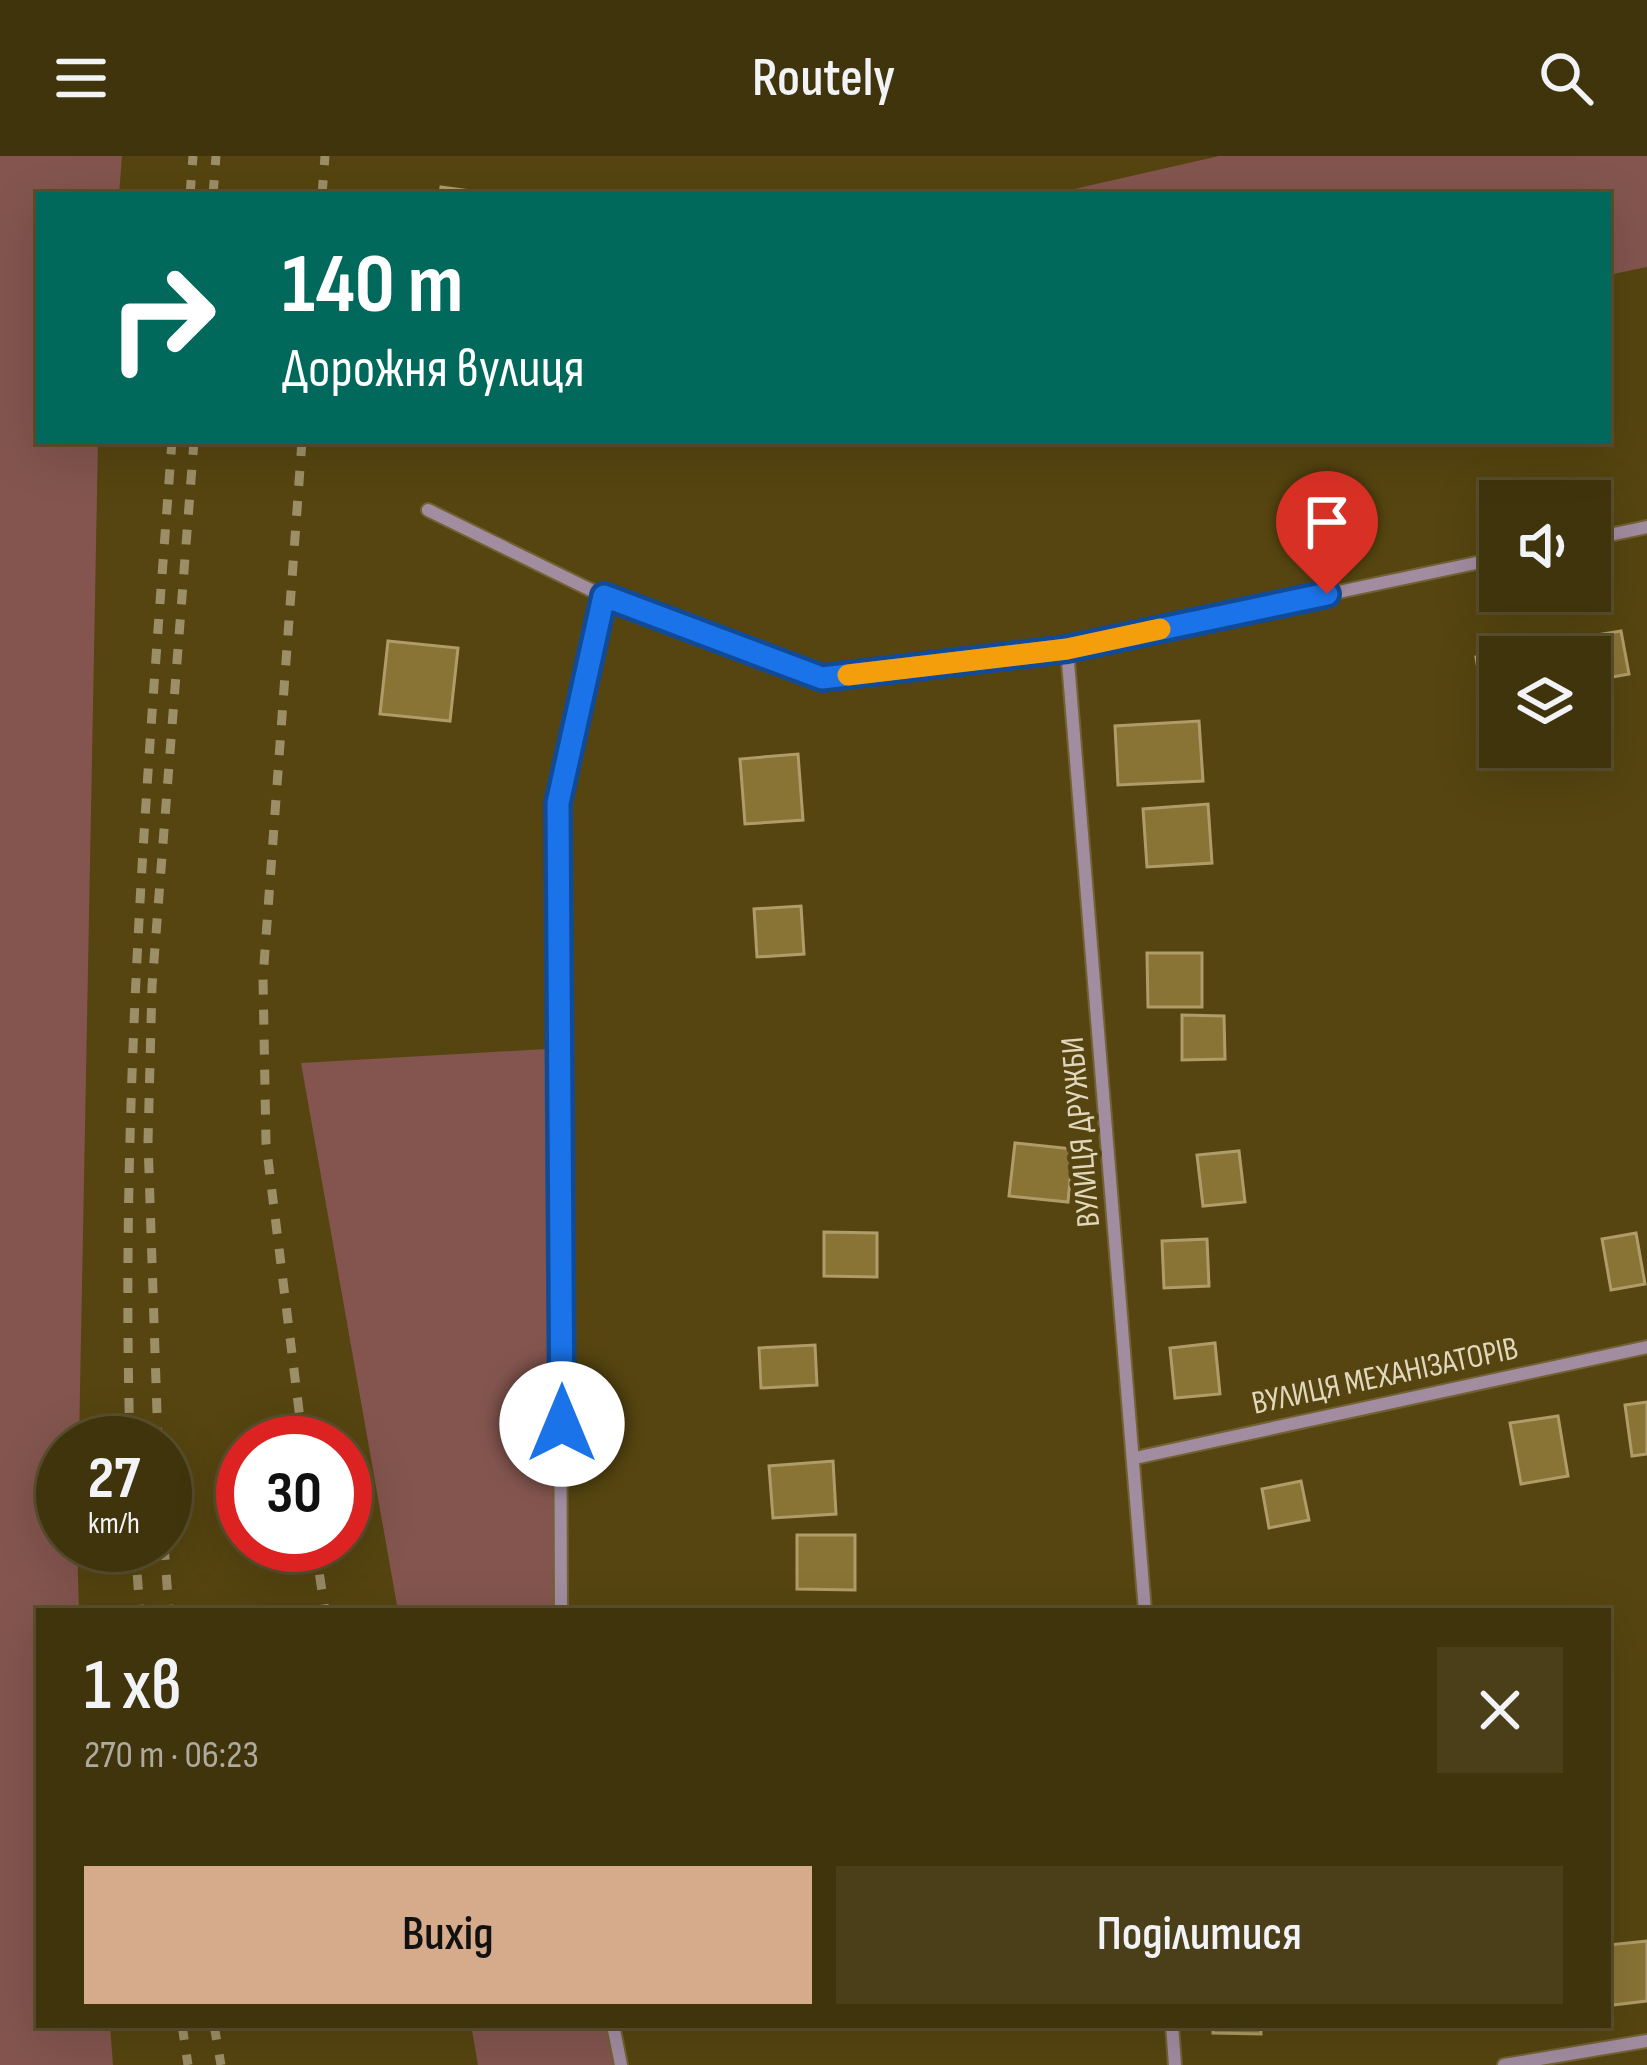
<!DOCTYPE html>
<html lang="uk">
<meta charset="utf-8">
<style>
body{margin:0;font-family:"Sofia Sans Condensed",sans-serif;background:#4b3f1a;color:#f1f3f6;height:100vh;display:flex;flex-direction:column;font-size:45px;white-space:nowrap}
*{box-sizing:border-box;margin:0}
p{font-size:39px;color:#aeaa9d}
.icon{flex:none;width:66px;height:66px;fill:none;stroke:currentColor;stroke-width:2;stroke-linecap:round;stroke-linejoin:round}
.map{position:relative;flex:1;overflow:hidden}
.drawer{position:absolute;left:36px;top:1452px;width:1575px;height:420px;display:flex;flex-direction:column;background:#40340c;border-radius:0px;box-shadow:0 12px 48px #0002,0 0 0 3px #594f2d}
.drawer>*{flex:none}
.banner{position:absolute;left:36px;top:36px;width:1575px;height:252px;border-radius:0px;box-shadow:0 12px 48px #0002,0 0 0 3px #594f2d;background:#00695c;color:#fff;overflow:hidden}
.tools{position:absolute;left:1479px;top:324px;display:grid;gap:24px}
.tools a{display:grid;place-items:center;width:132px;height:132px;border-radius:0px;background:#40340c;box-shadow:0 12px 48px #0002,0 0 0 3px #594f2d;font-size:60px}
.speed{position:absolute;left:36px;top:1260px;display:flex;gap:24px;font-size:60px;font-weight:700;text-align:center}
.speed>*{display:grid;place-content:center;width:156px;height:156px;border-radius:50%;background:#40340c;box-shadow:0 12px 48px #0002,0 0 0 3px #594f2d;line-height:1}
.speed small{font-size:30px;font-weight:400}
.speed .limit{border:18px solid #d22;background:#fff;color:#111}
.pin{position:absolute;display:grid;place-items:center;width:102px;height:102px;color:#fff;margin:-123px -51px;border-radius:50% 50% 50% 0;rotate:-45deg;box-shadow:0 0 12px #0007}
.pin .icon{rotate:45deg}
.me{position:absolute;width:132px;margin:-66px;rotate:0deg;stroke-linejoin:round;filter:drop-shadow(0 0 9px #0008)}
.turn{display:flex;align-items:center;gap:42px;height:252px;padding:0 48px;font-size:54px}
.turn .icon{width:156px;height:156px;stroke-width:2.5}
.turn b{display:block;font-size:84px;line-height:102px}
.round{display:grid;place-items:center;flex:none;width:126px;height:126px;border-radius:0px;background:#4b3f1a}
.headline{display:flex;align-items:center;justify-content:space-between;height:204px;padding:0 48px}
h1{font-size:72px;font-weight:600;line-height:90px}
.cta{display:flex;gap:24px;margin-top:auto;padding:24px 48px}
.cta a{flex:1;height:138px;border-radius:0px;background:#d6ab8b;color:#111;font-size:48px;font-weight:600;line-height:138px;text-align:center}
.cta a+a{background:#4b3f1a;color:#f1f3f6}
header{display:flex;justify-content:space-between;align-items:center;height:156px;padding:0 48px;background:#40340c;font-size:54px;font-weight:600}
.map>svg:first-child{display:block}
.green{fill:#83554e}
.building{fill:#897335;stroke:#b09c69;stroke-width:3}
.lines{fill:none;stroke-linecap:round;stroke-linejoin:round}
.street-casing{stroke:#726233;stroke-width:16}
.street{stroke:#a28ca0;stroke-width:12}
.rail{stroke:#9c8e67;stroke-width:9;stroke-dasharray:15 15;stroke-linecap:butt}
.route-casing{stroke:#114b97;stroke-width:30}
.route{stroke:#1a73e8;stroke-width:21}
.slow{stroke:#f59e0b;stroke-width:21}
.labels{text-anchor:middle;dominant-baseline:central;stroke-width:9;stroke-linejoin:round;paint-order:stroke}
.street-label{font-size:33px;fill:#e1d7bd;stroke:#564510}
</style>
<header><svg class="icon" aria-label="menu" viewBox="0 0 24 24"><path d="M4 6h16M4 12h16M4 18h16"/></svg>Routely<svg class="icon" aria-label="search" viewBox="0 0 24 24"><circle cx="10" cy="10" r="6"/><path d="M15 15l6 6"/></svg></header>
<div class="map">
<svg width="1647" height="1909" viewBox="0 0 1647 1909">
<rect width="100%" height="100%" fill="#564510"/>
<path class="green" d="M0,0h122l-3,39h-80v246h59l-19,1002h-16v102h14l2,66h-40v414h71l3,40h-113z
M1219,0h428v111l-39,8v-80h-560z
M563,892l-2,563h-163l-97,-548z
M471,1869h142l8,40h-143z"/>
<path class="building" d="M441,31l52,7v1h-53z
M1621,475l8,43 -39,7v-24h-14l-3,-18z
M388,485l70,7 -8,73 -70,-7z
M1531,492l2,9h-33v47l-16,3 -8,-50z
M1199,565l4,60 -85,4 -3,-59z
M798,598l5,66 -58,4 -5,-65z
M1208,648l4,59 -65,4 -4,-58z
M801,750l3,48 -47,3 -3,-48z
M1147,797h55v54h-54z
M1182,859l42,1 1,43 -43,1z
M1015,987l58,6 -5,53 -59,-6z
M1239,995l6,51 -42,4 -6,-51z
M824,1076l53,1v44l-53,-1z
M1636,1077l9,51 -34,6 -9,-51z
M1207,1083l2,47 -45,2 -2,-47z
M1215,1187l5,51 -45,4 -5,-50z
M815,1189l2,40 -56,3 -2,-40z
M1647,1246v52l-15,2 -7,-51z
M1558,1260l10,60 -47,8 -11,-61z
M833,1305l3,53 -63,4 -4,-52z
M1301,1325l8,39 -40,8 -7,-39z
M797,1379h58v55l-58,-1z
M1647,1785v60l-34,4 -5,-60z
M1213,1869h48v9l-48,-1z"/>
<g class="lines">
<g class="street-casing">
<path id="street" d="M428,354l175,86 219,82 245,-29 433,-91
M1590,383l57,-12
M1067,493l78,962
M1135,1302l512,-111
M561,1455l-3,-808 45,-207
M613,1869l8,40
M1172,1869l3,40
M1504,1909l143,-24"/>
</g>
<use href="#street" class="street"/>
<path class="rail" d="M190,39l3,-39
M213,39l3,-39
M322,39l3,-39
M302,285l-39,537 3,165 37,300
M130,1287c-10,-339 17,-664 42,-1002
M158,1287l-10,-302 4,-155 42,-545
M135,1389l5,66
M164,1389l5,66
M315,1389l10,66
M182,1869l6,40
M214,1869l7,40"/>
</g>
<g class="lines">
<g class="route-casing">
<path id="route" d="M562,1268l-4,-621 46,-207 218,82 245,-29 260,-55"/>
</g>
<use href="#route" class="route"/>
<path class="slow" d="M848,519l219,-26 93,-20"/>
</g>
<g class="labels">
<g class="street-label">
<text transform="translate(1081 976) rotate(-95)">ВУЛИЦЯ ДРУЖБИ</text>
<text transform="translate(1385 1220) rotate(-12)">ВУЛИЦЯ МЕХАНІЗАТОРІВ</text>
</g>
</g>
</svg>
<div class="tools">
<a><svg class="icon" aria-label="sound" viewBox="0 0 24 24"><path d="M4 9h4l5-4v14l-5-4H4zM17 9q2 3 0 6"/></svg></a>
<a><svg class="icon" aria-label="layers" viewBox="0 0 24 24"><path d="M12 4l9 5-9 5-9-5zM3 14l9 5 9-5"/></svg></a>
</div>
<div class="speed"><div>27<small>km/h</small></div><div class="limit">30</div></div>
<div class="pin" style="left:1327px;top:438px;background:#d93025"><svg class="icon" aria-label="arrive" viewBox="0 0 24 24"><path d="M6 21V4h12l-3 4 3 4H6"/></svg></div>
<svg class="me" style="left:562px;top:1268px" viewBox="-20 -20 40 40"><circle r="19" fill="#fff"/><path d="M0-13L10 11 0 6-10 11z" fill="#1a73e8"/></svg>
<div class="banner">
<div class="turn"><svg class="icon" aria-label="right" viewBox="0 0 24 24"><path d="M7 20v-9h11M14 6l5 5-5 5"/></svg><div><b>140 m</b>Дорожня вулиця</div></div>
</div>
<section class="drawer">
<div class="headline"><div><h1>1 хв</h1><p>270 m · 06:23</p></div><a class="round"><svg class="icon" aria-label="close" viewBox="0 0 24 24"><path d="M6 6l12 12M18 6L6 18"/></svg></a></div>
<div class="cta"><a>Вихід</a><a>Поділитися</a></div>
</section>
</div>
